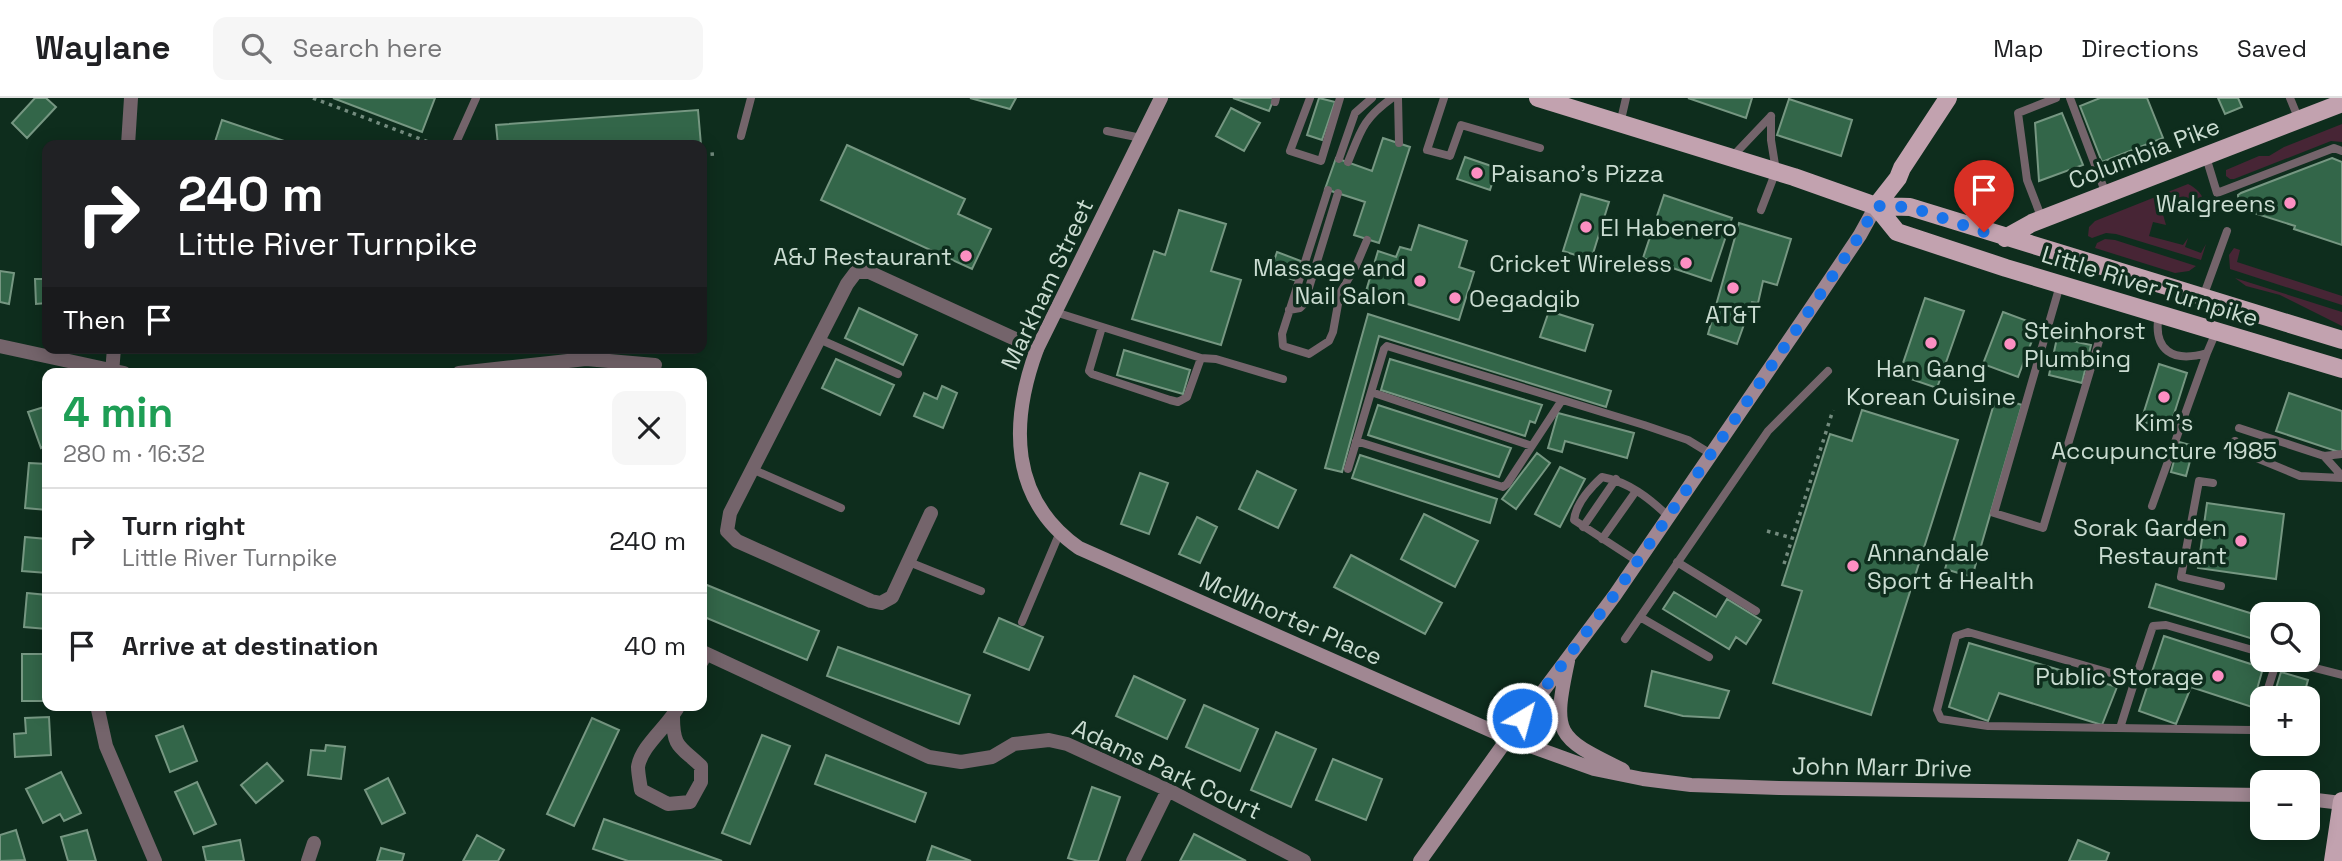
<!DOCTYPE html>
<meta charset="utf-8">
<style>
body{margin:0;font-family:"Space Grotesk",sans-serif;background:#f6f6f6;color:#202124;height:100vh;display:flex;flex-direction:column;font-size:26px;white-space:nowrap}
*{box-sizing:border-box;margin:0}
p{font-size:23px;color:#757577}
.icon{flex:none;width:38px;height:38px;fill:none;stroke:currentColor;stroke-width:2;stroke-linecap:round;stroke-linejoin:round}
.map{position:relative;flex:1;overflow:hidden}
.side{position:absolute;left:42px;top:270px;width:665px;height:343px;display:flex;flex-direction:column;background:#fff;border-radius:14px;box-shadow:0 4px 18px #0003}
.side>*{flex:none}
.hud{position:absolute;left:42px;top:42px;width:665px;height:214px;border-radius:14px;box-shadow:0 4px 18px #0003;background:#202124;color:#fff;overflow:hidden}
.buttons{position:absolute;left:2250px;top:504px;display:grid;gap:14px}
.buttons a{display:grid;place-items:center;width:70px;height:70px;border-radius:14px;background:#fff;box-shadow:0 4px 18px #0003;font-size:35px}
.pin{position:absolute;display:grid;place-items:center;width:60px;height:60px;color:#fff;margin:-72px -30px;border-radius:50% 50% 50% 0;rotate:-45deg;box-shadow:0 0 7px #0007}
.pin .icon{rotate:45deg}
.me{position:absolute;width:77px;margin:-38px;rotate:37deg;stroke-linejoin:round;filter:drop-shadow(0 0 5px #0008)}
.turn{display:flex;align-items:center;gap:24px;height:147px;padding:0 21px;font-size:32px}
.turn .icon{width:91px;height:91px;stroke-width:2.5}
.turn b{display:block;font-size:49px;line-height:60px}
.then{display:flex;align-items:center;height:66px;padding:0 21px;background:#0003;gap:14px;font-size:26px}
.round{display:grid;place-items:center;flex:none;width:74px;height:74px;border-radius:14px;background:#f6f6f6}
.head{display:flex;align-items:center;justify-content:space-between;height:119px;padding:0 21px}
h1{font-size:42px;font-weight:700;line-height:52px;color:#1e9e55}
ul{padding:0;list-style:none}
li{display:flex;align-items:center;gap:21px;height:105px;padding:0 21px;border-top:2px solid #e0e0e0}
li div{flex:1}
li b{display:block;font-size:26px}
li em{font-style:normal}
header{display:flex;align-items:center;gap:42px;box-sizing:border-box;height:98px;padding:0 35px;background:#fff;border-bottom:2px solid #e0e0e0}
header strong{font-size:33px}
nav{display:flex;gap:38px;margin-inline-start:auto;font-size:24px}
.search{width:490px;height:63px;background:#f6f6f6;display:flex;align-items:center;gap:18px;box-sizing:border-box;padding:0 24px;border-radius:14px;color:#757577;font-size:26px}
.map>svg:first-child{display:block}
.green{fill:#472535}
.building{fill:#336649;stroke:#769782;stroke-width:2}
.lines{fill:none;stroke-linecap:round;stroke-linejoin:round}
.path{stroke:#738b7e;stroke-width:3.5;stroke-dasharray:3.5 5;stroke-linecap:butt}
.lane{stroke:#74646b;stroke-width:8}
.street{stroke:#74646b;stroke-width:14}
.secondary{stroke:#a08792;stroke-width:14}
.primary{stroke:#c2a2af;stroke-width:18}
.route{stroke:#1a73e8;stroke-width:12;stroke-dasharray:0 21.6}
.poi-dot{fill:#fc8fc2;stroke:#0e2d1d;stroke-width:2.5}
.labels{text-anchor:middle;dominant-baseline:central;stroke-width:7;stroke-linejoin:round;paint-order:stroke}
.street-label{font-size:24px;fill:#cadcd1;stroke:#0e2d1d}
.poi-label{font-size:24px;fill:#cadcd1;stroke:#0e2d1d;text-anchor:end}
</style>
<header>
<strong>Waylane</strong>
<div class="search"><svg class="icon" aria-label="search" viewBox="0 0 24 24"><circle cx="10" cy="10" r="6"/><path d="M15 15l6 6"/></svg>Search here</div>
<nav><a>Map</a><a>Directions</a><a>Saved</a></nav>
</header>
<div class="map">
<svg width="2342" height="763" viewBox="0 0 2342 763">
<rect width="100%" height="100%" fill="#0e2d1d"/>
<path class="green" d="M2342,26v18l-11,-1 -97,38h-4l-4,-3v-6l33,-14h10l15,-9z
M2188,86c10,5 17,12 16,24l-4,4h-2l-5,-12 -31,11 4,14 -13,-3 -4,14 34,9 5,-7 -3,9 16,6 5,-9 -5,16 -85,-26 -10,-1 -14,5 -4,-2 1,-9 6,-6z
M2105,141l10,1 81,26 -7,5 -14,2 -80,-25 2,-5z
M2234,150l6,2 -3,12 105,34v9l-112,-36 -1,-14z
M2235,180l107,34v14l-62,-31 -34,-9z"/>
<path class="building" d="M35,0h11l10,9 -29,31 -15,-15z
M333,0h102l-13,34z
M970,0h46l-6,11z
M1233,0h41l-5,13z
M1319,0l16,4 -13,38 -15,-5z
M1688,0h64l-6,20z
M2100,0h47l16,40 -61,24 -22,-56z
M2218,0h20l4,9 -17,7z
M1789,1l63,21 -11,36 -64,-21z
M1231,10l29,15 -16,28 -28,-15z
M698,12l3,35h-203l-2,-20z
M2062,15l21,52 -44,16 -4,-58z
M222,22l74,25h-82z
M1383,40l27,9 -31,96 -25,-8 11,-33 -40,-13 11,-31 36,13z
M847,47l118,54 -7,15 33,15 -19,40 -151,-69z
M1465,59l32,11 -7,22 -33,-11z
M2332,60l10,4v83l-48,-16 1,-3 -54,-17 -2,-3 -1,-11 3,-2z
M1581,96l28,8 -18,58 -28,-9z
M1664,97l68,23 -21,63 -68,-23z
M1179,112l47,14 -15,47 30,9 -20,65 -89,-26 22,-68 11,4z
M1739,125l52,16 -14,46 -14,-4 -5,22 -6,-1 -15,42 -29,-10z
M1419,127l48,16 -8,26 15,5 -15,48 -93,-29 12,-40 18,6 4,-10 11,3z
M1277,154l24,9 -7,19 -24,-8z
M0,173l14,2 -5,31 -9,-2z
M35,181h12v24l-11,1z
M1925,200l39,13 -27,77 -38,-13z
M859,210l58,27 -14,30 -58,-27z
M1549,213l44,14 -8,26 -45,-14z
M2003,214l35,13 -20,52 -35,-13z
M1368,216l243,77 -5,16 -227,-71 -37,136 -17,-4z
M2057,240l34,7 -9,38 -33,-8z
M1124,252l66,20 -7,24 -66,-19z
M836,261l58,26 -14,30 -58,-27z
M1390,261l152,46 -7,18 -5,-2 -5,15 -144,-46z
M2159,266l28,9 -18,57 -28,-9z
M942,288l15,7 -14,35 -29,-12 10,-23 13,6z
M2289,295l53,18v42l-66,-22z
M1996,299l26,8 -50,172 -27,-8z
M1378,307l133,43 -12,29 -131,-42z
M47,308v39l-6,3 -13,-36z
M1862,312l96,30 -87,275 -98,-32 29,-92 -20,-6 48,-151 22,7z
M1558,315l76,20 -7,25 -62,-17 -3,11 -14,-4z
M2179,344l15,4 -8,30 -15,-4z
M1537,355l13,10 -34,46 -14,-10z
M1360,357l137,44 -7,24 -138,-45z
M29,365l18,1v46l-22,-2z
M1560,369l25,12 -25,48 -25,-13z
M1257,373l39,19 -18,38 -39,-19z
M1140,375l28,10 -19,51 -28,-10z
M2207,405l77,11 -8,65 -78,-11z
M1424,416l54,27 -23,46 -54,-28z
M1197,419l20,10 -17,36 -21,-9z
M25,439l22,2v34l-25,-2z
M1351,457l91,48 -17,31 -91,-47z
M702,485l117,48 -12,29 -105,-44z
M2156,486l107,33v25l-114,-35z
M1674,494l42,25 11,-18 34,21 -15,24 -10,-7 -7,12 -66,-40z
M27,495l20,2v34l-23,-2z
M999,520l44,19 -14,33 -45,-18z
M2164,538l99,32 -11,39 -61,-20 -15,37 -37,-13z
M1969,545l148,44 -15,38 -103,-32 -11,28 -39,-14z
M838,549l132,48 -11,29 -132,-48z
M22,556h23v47h-23z
M1652,573l77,20 -10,27 -36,-2 -38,-10z
M2281,574l27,8 -5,18h-30z
M1134,578l51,24 -18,39 -51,-23z
M1204,607l54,24 -18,42 -54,-24z
M49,619l2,38 -36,2 -1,-23 12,-1 -1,-15z
M592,620l27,12 -45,96 -27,-12z
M183,628l14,35 -27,11 -14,-36z
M1276,634l40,17 -25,58 -40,-17z
M762,637l28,11 -40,98 -28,-11z
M326,647l19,2 -4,32 -33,-4 3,-25 14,1z
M826,657l100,38 -11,29 -100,-38z
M1333,661l49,20 -16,41 -50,-20z
M267,665l16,18 -27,22 -15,-18z
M61,674l20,41 -17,8 -4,-7 -17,9 -17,-34z
M388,680l17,35 -23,11 -17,-34z
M197,684l19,42 -22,10 -19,-42z
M1092,689l28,10 -22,64h-20l-10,-3z
M604,721l118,42h-94l-35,-12z
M16,732l9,30 -25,1v-26z
M87,732l9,31h-28l-7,-24z
M1194,736l52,27h-66z
M477,737l27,15 -6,11h-35z
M240,742l4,21h-38l-3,-14z
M2078,742l31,13 -3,8h-37z
M932,748l39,15h-44z
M381,750l23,6 -2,7h-25z"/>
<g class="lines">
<path class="path" d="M313,0l123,47
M702,57l13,-1
M1767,433l25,7
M1784,466l49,-154"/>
<path class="lane" d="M1310,0l-20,53 31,10 19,-63
M1398,0l1,45
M1444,0l-17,52 23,6 11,-31 79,23
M2070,0l36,96
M2290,0l9,22
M1275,4l1,-4
M1620,26l6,-26
M1107,33l34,7
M741,38l10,-38
M455,47l21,-47
M1732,59l39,-41
M2206,59l11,36 117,-45 8,3
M1339,61l16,-46 17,-15
M1348,64c13,-32 15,-43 44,-64
M1328,92l-46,144 1,12 26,8 20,-13 4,-9 7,-39 16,-27 11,-26
M1761,112l15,-39 -5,-31v-24
M2042,121l-15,-39 -9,-67 38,-15
M2060,187l-66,228 49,15 59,-197
M2203,199l24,-66
M1289,212l11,-2 4,-4 34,-111
M1055,214l146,46 15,1 67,20
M2159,215c-7,38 14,50 48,40l9,-21
M1102,229l-13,44 3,3 78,26 8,2 9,-5 14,-39
M819,241l79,35
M1371,294l161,54
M2239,330l85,28 18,-2
M1356,343l147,46 4,-3 55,-84
M2235,343l2,9 63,26 42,2
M2324,358l18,20
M752,371l89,39
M1348,371l36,-120 3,-3 257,79 44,15 23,14
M2213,385l-14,-2 -18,96 40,9
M2152,408l55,-153
M1583,429l33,-48
M1602,441l34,-48
M1637,463l-63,-41c2,-17 16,-32 28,-43 27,5 47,21 66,39
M909,464l72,29
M1677,464l79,49
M1640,519l69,40
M1022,524l38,-90
M1625,541l143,-208 60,-60
M2263,555l-97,-28 -13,1 -18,54 -167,-48 -12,4 -19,74 4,9 47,7 263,4 6,-5 6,-19
M2284,562l58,15
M2265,600l12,-38
M2120,630l15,-48"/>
<path class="street" d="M128,47l3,-47
M0,248l124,27
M112,275l2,-25
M459,275l127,-14 69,6
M931,415l-39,84 -11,6 -10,-2 -134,-60 -10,-10 3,-18 117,-229 9,-12h13l168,77
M702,563l3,-8 224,104 32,5 31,-5 22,-13 35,-4 18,4 101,46 136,71
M97,607l9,41 49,115
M673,619c0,31 7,29 28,49v16l-11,20 -22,2 -27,-14c-1,-7 -3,-17 -3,-23 3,-22 32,-42 41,-62
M308,763l6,-18
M1133,763l35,-71"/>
<path class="secondary" d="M1161,0l-124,251c-27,73 -28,150 42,199l429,190 86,31 49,10 48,6 88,3 484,7
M1568,563c-16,75 -12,76 55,109
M2308,701l34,4
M1420,763l88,-123 107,-143 192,-281 53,-79 16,-29"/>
<path class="primary" d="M1538,0l256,79 82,29 34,1 432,133
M1876,108l21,26 109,36 336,101
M1876,108l22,-28 4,-10 46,-70
M2005,140l27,-15 310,-120
M2333,763l9,-60"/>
</g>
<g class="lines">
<path class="route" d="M1522,620l93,-124 192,-280 53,-79 16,-29 34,1 74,25"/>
</g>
<g class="poi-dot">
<circle cx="1477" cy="75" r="7"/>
<circle cx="2290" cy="105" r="7"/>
<circle cx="1586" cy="129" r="7"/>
<circle cx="966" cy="158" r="7"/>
<circle cx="1686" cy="165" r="7"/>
<circle cx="1420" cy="183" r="7"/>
<circle cx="1733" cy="190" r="7"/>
<circle cx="1455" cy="200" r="7"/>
<circle cx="1931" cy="245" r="7"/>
<circle cx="2010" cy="246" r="7"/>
<circle cx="2164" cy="299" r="7"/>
<circle cx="2241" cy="443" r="7"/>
<circle cx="1853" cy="468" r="7"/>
<circle cx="2218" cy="578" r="7"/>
</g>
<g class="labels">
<g class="street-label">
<text transform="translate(2144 55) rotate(-21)">Columbia Pike</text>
<text transform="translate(1047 186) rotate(-65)">Markham Street</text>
<text transform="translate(2150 188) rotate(17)">Little River Turnpike</text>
<text transform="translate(1291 520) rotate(24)">McWhorter Place</text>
<text transform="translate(1882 669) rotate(1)">John Marr Drive</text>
<text transform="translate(1167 671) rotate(25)">Adams Park Court</text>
</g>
<g class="poi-label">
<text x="1491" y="75" text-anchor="start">Paisano's Pizza</text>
<text x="2276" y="105">Walgreens</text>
<text x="1600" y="129" text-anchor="start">El Habenero</text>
<text x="952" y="158">A&amp;J Restaurant</text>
<text x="1672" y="165">Cricket Wireless</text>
<text x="1406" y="169">Massage and<tspan x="1406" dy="28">Nail Salon</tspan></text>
<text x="1469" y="200" text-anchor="start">Oegadgib</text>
<text x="1733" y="216" text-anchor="middle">AT&amp;T</text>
<text x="2024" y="232" text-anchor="start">Steinhorst<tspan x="2024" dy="28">Plumbing</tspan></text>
<text x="1931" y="270" text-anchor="middle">Han Gang<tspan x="1931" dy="28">Korean Cuisine</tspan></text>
<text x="2164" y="324" text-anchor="middle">Kim's<tspan x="2164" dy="28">Accupuncture 1985</tspan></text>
<text x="2227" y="429">Sorak Garden<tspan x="2227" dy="28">Restaurant</tspan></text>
<text x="1867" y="454" text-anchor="start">Annandale<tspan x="1867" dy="28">Sport &amp; Health</tspan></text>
<text x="2204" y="578">Public Storage</text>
</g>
</g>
</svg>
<div class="buttons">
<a><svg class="icon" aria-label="search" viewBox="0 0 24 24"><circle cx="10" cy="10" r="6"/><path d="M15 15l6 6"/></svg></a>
<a>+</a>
<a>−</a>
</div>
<div class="pin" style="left:1984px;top:134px;background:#d93025"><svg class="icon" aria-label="arrive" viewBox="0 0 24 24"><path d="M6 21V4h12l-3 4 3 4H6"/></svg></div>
<svg class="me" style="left:1522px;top:620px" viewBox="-20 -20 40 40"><circle r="17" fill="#1a73e8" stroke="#fff" stroke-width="3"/><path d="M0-11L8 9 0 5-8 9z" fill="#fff"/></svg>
<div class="hud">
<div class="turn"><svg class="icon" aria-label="right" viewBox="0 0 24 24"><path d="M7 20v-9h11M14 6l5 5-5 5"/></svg><div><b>240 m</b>Little River Turnpike</div></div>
<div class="then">Then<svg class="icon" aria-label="arrive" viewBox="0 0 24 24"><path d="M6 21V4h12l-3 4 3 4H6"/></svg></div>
</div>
<section class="side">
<div class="head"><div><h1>4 min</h1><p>280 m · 16:32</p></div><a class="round"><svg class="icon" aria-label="close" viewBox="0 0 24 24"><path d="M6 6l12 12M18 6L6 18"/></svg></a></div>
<ul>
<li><svg class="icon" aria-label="right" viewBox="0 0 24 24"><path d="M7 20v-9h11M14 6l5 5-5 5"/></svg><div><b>Turn right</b><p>Little River Turnpike</p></div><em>240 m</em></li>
<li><svg class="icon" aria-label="arrive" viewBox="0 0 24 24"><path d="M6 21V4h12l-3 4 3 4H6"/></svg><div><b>Arrive at destination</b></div><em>40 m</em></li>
</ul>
</section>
</div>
